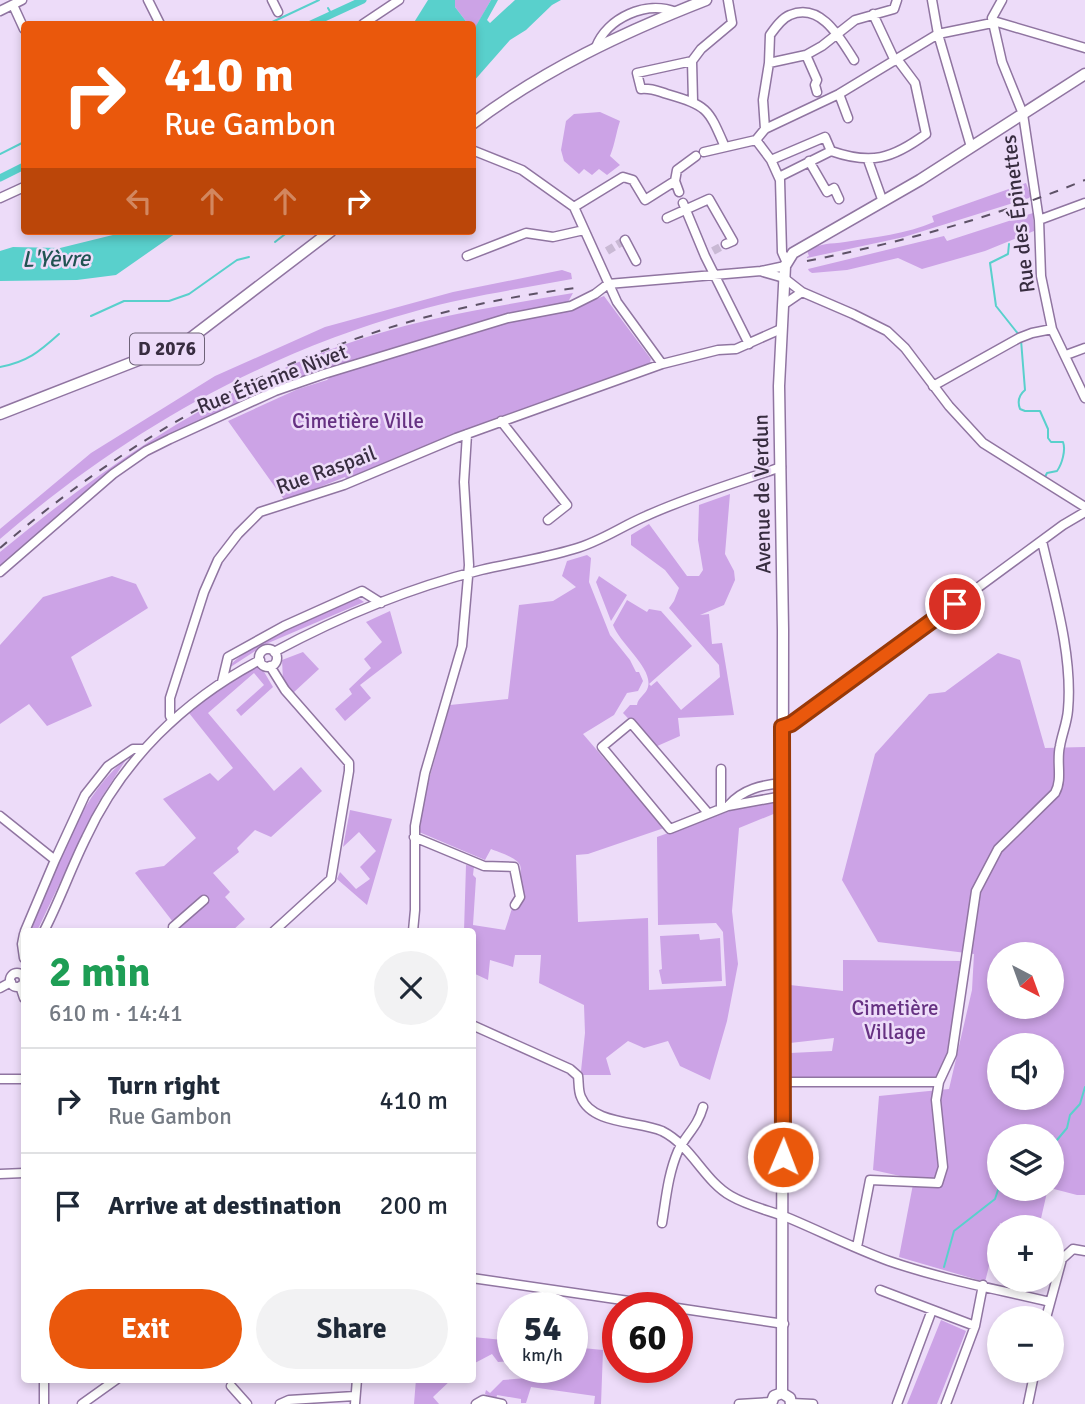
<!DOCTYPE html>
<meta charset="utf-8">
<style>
body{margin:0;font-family:Signika,sans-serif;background:#f2f2f3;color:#1f2937;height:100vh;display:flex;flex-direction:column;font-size:26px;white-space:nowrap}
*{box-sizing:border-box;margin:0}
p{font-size:23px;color:#747a83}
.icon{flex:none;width:38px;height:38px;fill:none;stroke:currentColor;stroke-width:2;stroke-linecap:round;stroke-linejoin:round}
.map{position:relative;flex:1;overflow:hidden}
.sheet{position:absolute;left:21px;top:928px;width:455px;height:455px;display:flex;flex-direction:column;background:#fff;border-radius:7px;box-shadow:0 4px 10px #0003}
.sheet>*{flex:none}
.guide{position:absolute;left:21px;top:21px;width:455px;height:214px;border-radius:7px;box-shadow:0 4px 10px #0003;background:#ea580c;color:#fff;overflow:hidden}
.needle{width:46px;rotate:139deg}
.tools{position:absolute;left:987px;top:942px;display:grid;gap:14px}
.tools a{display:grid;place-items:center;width:77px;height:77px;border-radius:50%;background:#fff;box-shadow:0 4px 10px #0003;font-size:35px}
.speed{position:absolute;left:497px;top:1292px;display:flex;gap:14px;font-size:35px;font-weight:700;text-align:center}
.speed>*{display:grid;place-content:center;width:91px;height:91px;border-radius:50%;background:#fff;box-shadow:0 4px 10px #0003;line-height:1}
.speed small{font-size:18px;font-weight:400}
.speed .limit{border:10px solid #d22;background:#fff;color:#111}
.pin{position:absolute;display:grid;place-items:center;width:60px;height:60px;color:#fff;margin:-30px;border:4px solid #fff;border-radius:50%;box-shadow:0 2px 7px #0007}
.me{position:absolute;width:77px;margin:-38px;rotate:1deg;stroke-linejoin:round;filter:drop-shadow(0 0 5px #0008)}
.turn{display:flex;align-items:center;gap:24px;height:147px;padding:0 28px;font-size:32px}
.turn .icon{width:91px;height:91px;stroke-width:2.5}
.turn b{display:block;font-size:49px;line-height:60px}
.lanes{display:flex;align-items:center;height:66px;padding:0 28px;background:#0003;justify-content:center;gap:35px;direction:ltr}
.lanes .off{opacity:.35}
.round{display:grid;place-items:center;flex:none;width:74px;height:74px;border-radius:37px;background:#f2f2f3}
.summary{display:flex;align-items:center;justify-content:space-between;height:119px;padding:0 28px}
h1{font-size:42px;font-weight:700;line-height:52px;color:#1e9e55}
.button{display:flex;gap:14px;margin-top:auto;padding:14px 28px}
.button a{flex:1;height:80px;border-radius:42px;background:#ea580c;color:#fff;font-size:28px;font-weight:700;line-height:80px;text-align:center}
.button a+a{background:#f2f2f3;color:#1f2937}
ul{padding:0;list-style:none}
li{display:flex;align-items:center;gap:21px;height:105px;padding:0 28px;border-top:2px solid #e0e1e3}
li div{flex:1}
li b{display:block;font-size:26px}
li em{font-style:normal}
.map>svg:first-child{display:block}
.green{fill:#cca3e6;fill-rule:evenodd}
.water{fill:#59d0cc}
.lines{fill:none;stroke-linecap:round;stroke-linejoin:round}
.stream{stroke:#59d0cc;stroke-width:2}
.canal{stroke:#59d0cc;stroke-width:7}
.minor-tunnel{stroke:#c9b9d4;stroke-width:8;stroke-dasharray:8 4;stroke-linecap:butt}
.minor-casing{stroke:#9075a1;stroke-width:11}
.major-casing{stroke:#9075a1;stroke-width:13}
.minor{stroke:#fff;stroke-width:8}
.major{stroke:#fff;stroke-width:10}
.rail{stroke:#5e5267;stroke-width:2;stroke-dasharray:9 9;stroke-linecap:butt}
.route-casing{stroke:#983908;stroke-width:18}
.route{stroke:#ea580c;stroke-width:12}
.labels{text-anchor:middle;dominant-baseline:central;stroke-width:5;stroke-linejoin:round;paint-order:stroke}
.shield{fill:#eddcf9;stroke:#6e6278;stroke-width:2}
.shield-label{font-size:19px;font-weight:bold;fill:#382d40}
.street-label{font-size:21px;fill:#382d40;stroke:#eddcf9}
.park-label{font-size:21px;fill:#663182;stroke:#eddcf9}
.water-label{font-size:23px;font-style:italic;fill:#205352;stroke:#eddcf9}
</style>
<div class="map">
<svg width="1085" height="1404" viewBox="0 0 1085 1404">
<rect width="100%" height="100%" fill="#eddcf9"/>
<path class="green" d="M455,0h36l-18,32 -1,-8h-4l-13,-17z
M600,112l20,9c-4,12 -5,23 -10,35l10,9 -13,10 -8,-6 -7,6 -8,-6 -5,5 -15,-13 -3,-11 5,-29 8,-7z
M1026,183l5,13 -2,2 -125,39 -97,21v-1l2,-1 -2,-5c13,-8 23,-7 38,-9 29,-5 62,-8 89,-20l-2,-6z
M1033,213l1,18 -49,20 -63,18 -24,-11 -51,12 -35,3 -3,-2 -1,-2 136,-33 3,5z
M562,270l9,3 1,6c-52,10 -105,17 -156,32 -156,43 -294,123 -416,228v-10l91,-76 124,-77 110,-49 128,-35z
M573,293l-5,9c-107,23 -212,54 -314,96 -33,13 -70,27 -101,46 -56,34 -103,79 -153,122v-14c113,-93 229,-172 370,-216 66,-21 135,-31 203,-43z
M604,296l47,63 -2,6 -199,70 -26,14 -76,32 -3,-4 -60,24 -57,-80 70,-32 29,-9 3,-3 178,-56 62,-12z
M730,494l-5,60 9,17 1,9 -11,25 -24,10 9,-1 3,30 10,-1 12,72 -56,3 2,18 -25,11 -32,-34 7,-8h7c1,-8 9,-10 11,-18 5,-19 -28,-43 -35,-62l14,-25 20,12 2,-3 12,2 31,35 -43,38 2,2 6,-5 24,29 39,-33 -1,-12 -50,-57 5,-7 5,-13 -14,-18 -34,-25v-10l18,-11 38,52h12l4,-6 -5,-30 1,-35z
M587,555l4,3 -2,24 21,53 20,25 6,12h3l4,9 -5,10 -11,2 -13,22 -31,19 81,94 -76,26 -12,1 2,67 70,-4 1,72 77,-4 -3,-54 -7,-9 -58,2 -1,-88 78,-28 41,-7v11l-37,15 -7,83 6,53 -11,57 -17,59 -30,-14 -12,-25 -24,7 -16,-7 -22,17 5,17h-28l-2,-4 4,-38 -1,-28 -45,-22 2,-28h-26l-2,12 -23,-7 -2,20 -15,-7 -1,-42h-8l2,-66 8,1 -1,9 3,3 -3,47 32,5c4,-12 19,-55 15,-65 -4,-8 -22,-13 -29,-16l-6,11 -66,-28 7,-42 24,-85 58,-6 11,-94 34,-4 23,-14 -14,-11 5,-15z
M112,576l24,8 12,24 -77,49 21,49 -45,20 -18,-22 -29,20v-79l43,-48z
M599,576l28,19 -16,26 -15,-39z
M358,598l6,4 -98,42 -37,24c9,-20 105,-60 129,-70z
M390,611l12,42 -42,32 11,13 -26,23 -10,-12 17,-15 -3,-5 22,-21 -7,-9 18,-17 -16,-20z
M303,652l16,17 -26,24 -10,-12 -1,-21z
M998,653l22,7 25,88 40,-1v448h-8l-27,-7 2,-52h-53v52h49l-9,39h-26l-13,-4 -15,59 -86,-25 15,-78 -41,-9 6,-74 70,-7 23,-99 2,-36 -96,-12 -36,-62 33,-126 54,-60 16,-2zM999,954h53v52h-53zM999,1045h53v52h-53z
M258,666l5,4 10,17 -32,29 -5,-6 28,-25 -10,-12 -46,40 66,78 27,-24 21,24 -51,46 -16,-7 -18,18 2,4 -26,21 17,19 -5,5 20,22 -13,12h-52l-45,-58 4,-3 25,-4 32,-28 -33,-39 47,-26 8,8 15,-13 -44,-55 37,-29z
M127,758l-29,45 -61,128h-8c26,-57 48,-134 98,-173z
M350,810l42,9 -25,86 -30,-26 3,-7 16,17 14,-10 -10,-12 16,-16 -17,-19 -16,15z
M699,934l1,6 20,-2 2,43 -60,3 -3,-14 3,-1 -2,-33z
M843,960l122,1c-5,26 -11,104 -30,118h-145v-26l42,-2 2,-13 -44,5v-58l53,6z
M941,1320l25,11 -29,73h-30z
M473,1337l40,4v20l-15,1 -6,-8 -19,10z
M572,1347l31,3 -2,54h-7l1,-8 -64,-9 -5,16h-5v-4l-24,-4 -1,5 -11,-6 1,-4 4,3 13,-13 36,-3 -1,-10h34z
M416,1379h36l-19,18 6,7h-25z"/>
<path class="water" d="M428,0h27v7l13,17h-55z
M491,0h7l-11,20 3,3 25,-23h46l-9,5 -26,25 -16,10 -37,42v-51z
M129,231h50l-63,44 -39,5 -77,1v-30l13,-4 47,1z"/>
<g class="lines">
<path class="stream" d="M328,8l4,7
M268,24l51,-24
M0,154l24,-12
M275,242l14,-11
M1009,244l-1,10 -18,9 6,43 23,29
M91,316l33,-15h45l20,-7 48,-34 12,-3
M1021,340l4,50c-6,5 -8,11 -5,19l5,2h15l8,18v9l3,4h12c3,8 -1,22 -6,29l-10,2 -2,4
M0,367c27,-5 39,-15 59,-33
M1052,1146l15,-18 3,-13 10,-11 5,-17
M944,1267l10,-36 41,-32 4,-12"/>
<path class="canal" d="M311,24l52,-24
M0,178l24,-12"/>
<path class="minor-tunnel" d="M607,251l18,-11
M713,251l13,-7"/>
<g class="minor-casing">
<path id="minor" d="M148,0l12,24
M272,0l6,12
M932,0l6,34 33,113
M1002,0l-10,18 10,44 21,52 16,106 2,56 11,53 33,69
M13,5l11,24
M0,11l22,-11
M873,14l22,47
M363,24l36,-24
M596,47c11,-29 50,-47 80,-35
M806,55l11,25 -2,5 2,7
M692,61l-55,12 4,16c11,-1 16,2 26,5 41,12 41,14 58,53
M769,63l37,-8 16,-9 33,-26 39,-11 3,-9
M839,94l9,24
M693,101l-1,-40 9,-12 31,-26 -4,-23
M765,129l-2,-29 6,-37 1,-28c5,-7 12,-17 20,-20 31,-13 50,23 64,45
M756,140l9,-11 74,-35 99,-60 59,-12 88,26
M756,140l15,20 9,20 2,72 4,9
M472,150l50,20 52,37 43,95 45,62
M704,152l52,-12
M771,160l54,-23 6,14
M868,160l15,42
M809,161l18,31 7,-4 5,11
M779,177l52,-26c40,14 61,8 95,-17l-11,-51 -18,-24
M679,192l-4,-11 2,-11 19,-14
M0,198l24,-11
M683,203l22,53 44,88
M574,207l49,-30 10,3 12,20 30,-19
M667,218l42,-19 24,42 -7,3
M1039,220l46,-17
M625,240l11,21
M467,256l59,-23 27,4 31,-7
M763,272l21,6 18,14 51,22 34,17 18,17 44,58 34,37 102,64
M783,305l19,-13
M1066,355l19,-7
M933,386l86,-48 13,-5 20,-4
M501,421l66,84 -19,15
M0,572l113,-98 33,-23 24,-12 105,-48 49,-17 184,-56 63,-12 24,-12 13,-10 153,-13 24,-5
M259 658a9 9 0 1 1 18 0a9 9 0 1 1-18 0Z
M274,652c65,-35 135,-64 207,-82 31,-7 63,-12 93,-21 26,-7 48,-23 72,-33 44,-20 89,-33 135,-49
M270,666l15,24 64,73v8l-18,108 -57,52
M222,682l6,-25 56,-31 78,-35 19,12
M172,720l-2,-4v-18l34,-106 14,-32 20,-26 22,-22 84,-27 112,-47 206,-74 56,-14 18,-1 45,-20
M782,727l9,-2 272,-200 22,-13
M729,805c14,-16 33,-20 53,-22
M721,808v-39
M708,813l-77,-90 -29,24 68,82 58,-23 55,-10
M0,816l55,44
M414,837l70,29 30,1 6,30 -5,8
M25,931l30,-71 30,-65 23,-29 25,-17h10
M44,931c16,-31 27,-63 42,-93 36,-78 98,-138 174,-178
M173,931v-4l31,-27
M413,931l2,-21v-84l10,-53 37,-127 7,-81 -5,-83 3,-48
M24,934l-2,10 2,14
M10 980a7 7 0 1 1 14 0a7 7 0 1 1-14 0Z
M20,986l4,12
M0,988l11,-6
M472,1025l98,44 8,7c1,6 0,15 3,21 11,28 59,24 81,34 30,15 42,50 69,65 19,11 41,15 60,23 33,14 65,30 98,42 52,18 107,28 161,41
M0,1079h24
M783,1082h156
M0,1174l24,-1
M662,1223c4,-24 6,-49 16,-72 9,-18 19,-23 25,-44
M857,1247l13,-67 68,3 5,-16 -7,-67 3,-18 13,-28 24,-163 22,-42 57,-56c8,-14 1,-31 5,-47 2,-12 7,-23 8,-36 5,-54 -14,-117 -26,-169
M472,1278l198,29
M880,1290l95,36
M677,1308l107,16
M1046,1318l16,-59 11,-10 12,2
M44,1379v25
M231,1386l16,18
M791,1403l22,1
M82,1404l35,-25
M280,1404l9,-4 66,-4
M355,1404l2,-25
M476,1404l7,-4 19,4
M739,1404l32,-2
M897,1404l35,-94
M946,1404l29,-78 8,-41
M1028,1404l7,-34"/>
</g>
<g class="major-casing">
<path id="major" d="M472,124c71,-54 152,-92 234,-124
M0,414l187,-73 144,-110
M782,1393l1,-763 -4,-244 6,-120 8,-13 127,-73 165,-106
M771,1404l3,-8 8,-3 8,5 1,6"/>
</g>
<use href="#minor" class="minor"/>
<use href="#major" class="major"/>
<path class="rail" d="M807,261c96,-19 188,-44 278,-81
M0,548c169,-145 353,-232 575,-260"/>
</g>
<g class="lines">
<g class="route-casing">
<path id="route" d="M783,1157l-1,-430 9,-3 164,-120"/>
</g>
<use href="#route" class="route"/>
</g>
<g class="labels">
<rect class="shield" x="130" y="333.5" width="74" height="31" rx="5"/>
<g class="shield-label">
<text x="167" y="349">D 2076</text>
</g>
<g class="street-label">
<text transform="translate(1018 214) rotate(-97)">Rue des Épinettes</text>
<text transform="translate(272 379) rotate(-21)">Rue Étienne Nivet</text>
<text transform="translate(326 470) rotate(-20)">Rue Raspail</text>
<text transform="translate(762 494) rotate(-91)">Avenue de Verdun</text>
</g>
<g class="park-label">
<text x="358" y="421">Cimetière Ville</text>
<text x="895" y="1008">Cimetière<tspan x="895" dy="24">Village</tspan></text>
</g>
<g class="water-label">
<text transform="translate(56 259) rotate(-1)">L'Yèvre</text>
</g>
</g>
</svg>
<div class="tools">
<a><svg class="needle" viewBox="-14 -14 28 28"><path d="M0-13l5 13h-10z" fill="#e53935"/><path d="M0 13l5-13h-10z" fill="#747a83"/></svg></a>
<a><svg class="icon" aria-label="sound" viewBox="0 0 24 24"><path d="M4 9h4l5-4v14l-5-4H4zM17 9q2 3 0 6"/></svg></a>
<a><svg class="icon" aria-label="layers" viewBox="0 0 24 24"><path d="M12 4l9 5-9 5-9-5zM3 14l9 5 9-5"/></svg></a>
<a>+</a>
<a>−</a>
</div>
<div class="speed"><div>54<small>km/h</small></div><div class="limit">60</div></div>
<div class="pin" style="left:955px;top:604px;background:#d93025"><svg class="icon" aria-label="arrive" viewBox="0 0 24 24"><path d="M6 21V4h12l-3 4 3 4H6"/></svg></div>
<svg class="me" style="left:783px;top:1157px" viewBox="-20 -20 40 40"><circle r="17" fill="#ea580c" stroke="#fff" stroke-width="3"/><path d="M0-11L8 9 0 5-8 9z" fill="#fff"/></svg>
<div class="guide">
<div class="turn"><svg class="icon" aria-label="right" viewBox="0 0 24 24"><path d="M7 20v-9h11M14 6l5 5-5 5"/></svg><div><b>410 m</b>Rue Gambon</div></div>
<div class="lanes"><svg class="icon off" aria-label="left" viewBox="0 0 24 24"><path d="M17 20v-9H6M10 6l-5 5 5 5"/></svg><svg class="icon off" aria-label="ahead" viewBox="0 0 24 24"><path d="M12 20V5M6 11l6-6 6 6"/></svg><svg class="icon off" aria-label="ahead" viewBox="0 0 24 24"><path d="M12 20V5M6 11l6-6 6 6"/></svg><svg class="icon" aria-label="right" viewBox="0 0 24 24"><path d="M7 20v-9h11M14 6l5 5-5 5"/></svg></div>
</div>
<section class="sheet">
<div class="summary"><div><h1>2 min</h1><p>610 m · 14:41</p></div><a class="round"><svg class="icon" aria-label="close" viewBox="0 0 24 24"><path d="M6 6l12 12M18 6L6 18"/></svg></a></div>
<ul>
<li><svg class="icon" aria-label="right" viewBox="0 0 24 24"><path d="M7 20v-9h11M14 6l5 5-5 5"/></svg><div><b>Turn right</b><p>Rue Gambon</p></div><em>410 m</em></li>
<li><svg class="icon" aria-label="arrive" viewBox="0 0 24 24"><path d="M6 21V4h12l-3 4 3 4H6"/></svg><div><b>Arrive at destination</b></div><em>200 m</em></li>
</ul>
<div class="button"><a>Exit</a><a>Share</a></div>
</section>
</div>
